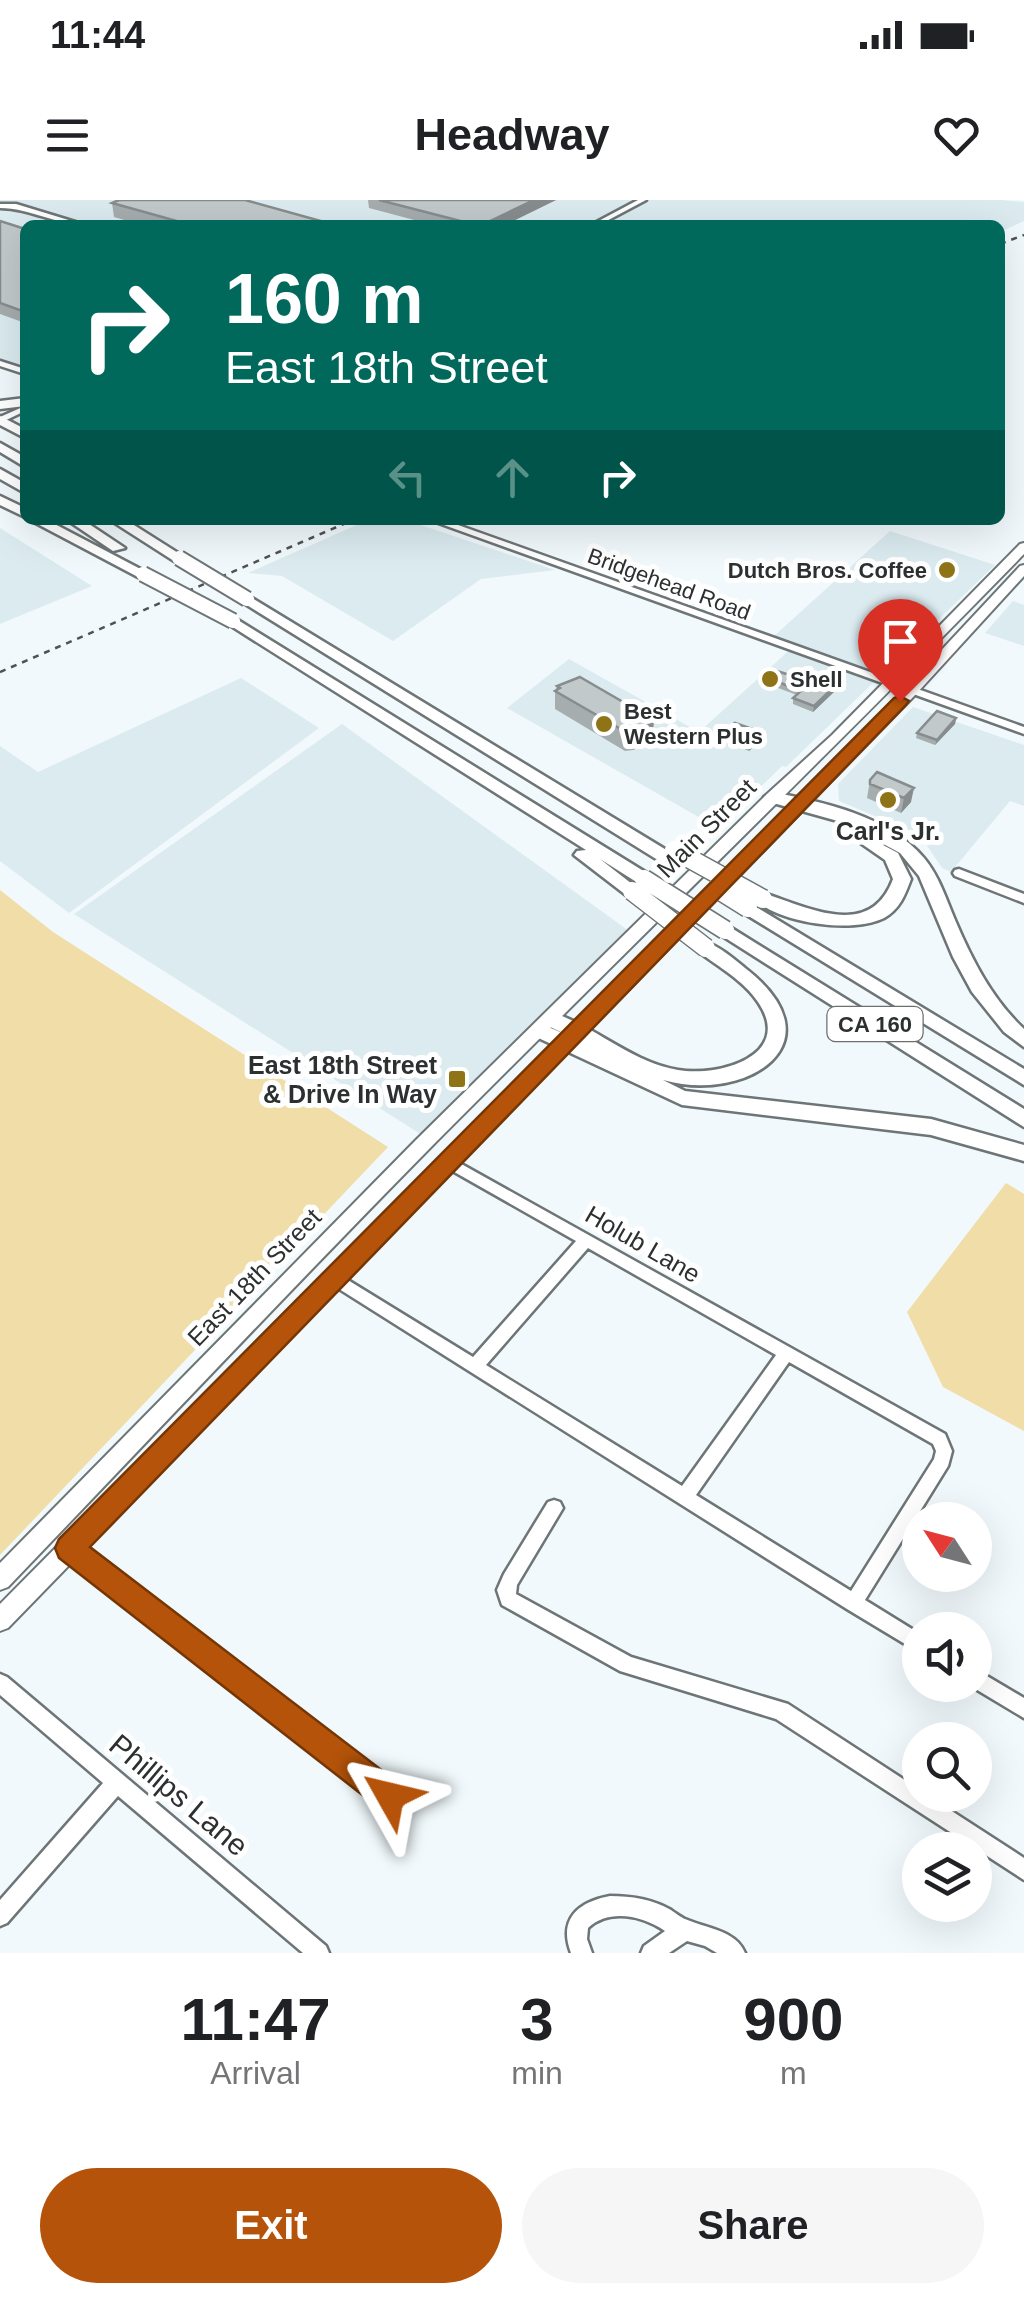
<!DOCTYPE html>
<style>
body{margin:0;font-family:Arial,sans-serif;background:#f6f6f6;color:#202124;height:100vh;display:flex;flex-direction:column;font-size:38px;white-space:nowrap}
*{box-sizing:border-box;margin:0}
p{font-size:32px;color:#757577}
.icon{flex:none;width:55px;height:55px;fill:none;stroke:currentColor;stroke-width:2;stroke-linecap:round;stroke-linejoin:round}
.map{position:relative;height:1753px;overflow:hidden}
.details{display:flex;flex-direction:column;background:#fff;flex:1}
.details>*{flex:none}
.hud{position:absolute;left:20px;top:20px;width:985px;height:305px;border-radius:15px;box-shadow:0 10px 40px #0002;background:#00695c;color:#fff;overflow:hidden}
.needle{width:65px;rotate:306deg}
.fabs{position:absolute;left:902px;top:1302px;display:grid;gap:20px}
.fabs a{display:grid;place-items:center;width:90px;height:90px;border-radius:50%;background:#fff;box-shadow:0 10px 40px #0002;font-size:50px}
.pin{position:absolute;display:grid;place-items:center;width:85px;height:85px;color:#fff;margin:-102px -42px;border-radius:50% 50% 50% 0;rotate:-45deg;box-shadow:0 0 10px #0007}
.pin .icon{rotate:45deg}
.me{position:absolute;width:110px;margin:-55px;rotate:307deg;stroke-linejoin:round;filter:drop-shadow(0 0 8px #0008)}
.turn{display:flex;align-items:center;gap:35px;height:210px;padding:0 40px;font-size:45px}
.turn .icon{width:130px;height:130px;stroke-width:2.5}
.turn b{display:block;font-size:70px;line-height:85px}
.lanes{display:flex;align-items:center;height:95px;padding:0 40px;background:#0003;justify-content:center;gap:50px;direction:ltr}
.lanes .off{opacity:.35}
.eta{display:flex;justify-content:space-evenly;align-items:center;height:170px;text-align:center}
.eta b{font-size:60px;font-weight:700;line-height:70px}
.button{display:flex;gap:20px;margin-top:auto;padding:20px 40px}
.button a{flex:1;height:115px;border-radius:60px;background:#b45309;color:#fff;font-size:40px;font-weight:700;line-height:115px;text-align:center}
.button a+a{background:#f6f6f6;color:#202124}
.status{display:flex;justify-content:space-between;align-items:center;height:70px;padding:0 50px;background:#fff;direction:ltr}
.status svg{height:28px;fill:currentColor}
header{display:flex;justify-content:space-between;align-items:center;height:130px;padding:0 40px;background:#fff;font-size:45px;font-weight:700}
.map>svg:first-child{display:block}
.built{fill:#dbebf0}
.green{fill:#f1dda8}
.lines{fill:none;stroke-linecap:round;stroke-linejoin:round}
.minor-casing{stroke:#6e7577;stroke-width:5}
.major-casing{stroke:#6e7577;stroke-width:4}
.highway-casing{stroke:#6e7577;stroke-width:5}
.minor{fill:#fff;fill-rule:evenodd}
.major{fill:#fff;fill-rule:evenodd}
.highway{fill:#fff;fill-rule:evenodd}
.rail{stroke:#4e5253;stroke-width:2.5;stroke-dasharray:6 6;stroke-linecap:butt}
.highway-bridge-far1-casing{stroke:#6e7577;stroke-width:18;stroke-linecap:butt}
.highway-bridge-casing{stroke:#6e7577;stroke-width:21;stroke-linecap:butt}
.highway-bridge-far1{stroke:#fff;stroke-width:14}
.highway-bridge{stroke:#fff;stroke-width:18}
.wall{fill:#a6adaf}
.shaded-wall{fill:#878d8e}
.building{fill:#c1c9cb;stroke:#878d8e;stroke-width:2.5}
.route{fill:#b45309;stroke:#753606;stroke-width:2.5}
.poi-dot{fill:#8f7317;stroke:#fff;stroke-width:4}
.labels{text-anchor:middle;dominant-baseline:central;stroke-width:10;stroke-linejoin:round;paint-order:stroke}
.far-poi-label{font-size:22px;font-weight:bold;fill:#2d3031;stroke:#fff;text-anchor:start}
.far-street-label{font-size:22px;fill:#2d3031;stroke:#fff}
.shield{fill:#fff;stroke:#6c6e6f;stroke-width:2.5}
.shield-label{font-size:22px;font-weight:bold;fill:#2d3031}
.street-label{font-size:25px;fill:#2d3031;stroke:#fff}
.poi-label{font-size:25px;font-weight:bold;fill:#2d3031;stroke:#fff}
.near-street-label{font-size:30px;fill:#2d3031;stroke:#fff}
</style>
<div class="status"><b>11:44</b><svg viewBox="0 0 49 12"><path d="M0 12V9h3v3zM5 12V6h3v6zM10 12V3h3v9zM15 12V0h3v12zM26 1h20v11H26zM47 4h2v5h-2z"/></svg></div>
<header><svg class="icon" aria-label="menu" viewBox="0 0 24 24"><path d="M4 6h16M4 12h16M4 18h16"/></svg>Headway<svg class="icon" aria-label="heart" viewBox="0 0 24 24"><path d="M12 20l-8-8c-3-5 5-10 8-4 3-6 11-1 8 4z"/></svg></header>
<div class="map">
<svg width="1024" height="1753" viewBox="0 0 1024 1753">
<rect width="100%" height="100%" fill="#f1f9fc"/>
<path class="built" d="M0,0h1001l23,2v19l-24,11v-7h-975v145l-25,-9z
M368,320h38l149,50 -74,9 -88,62 -111,-65 -34,-3z
M0,328l92,58 -92,38z
M890,331l105,34 -209,202 -4,-1 -64,62 -211,-120 62,-49 130,73 95,-86 -21,-9z
M1013,401l11,4v41l-39,-13z
M241,478l78,50 -250,185 -69,-52v-115l38,26z
M913,507l111,38v61l-14,-5 -59,71 -9,-4 -22,-33 -81,-34 -1,-17z
M342,524l287,207 -204,206 -351,-223z"/>
<path class="green" d="M0,690l53,42 335,215 -388,408z
M1006,983l18,11v237l-81,-44 -36,-75z"/>
<g class="lines">
<g class="minor-casing">
<path id="minor" d="M638,0h8l-47,25h-8z
M0,4h16l69,21c-29,0 -55,-17 -85,-17z
M0,161l25,8v5l-25,-8z
M25,206v5l-25,12v-6z
M430,320h14l580,207v7z
M959,669l65,25v9l-69,-27 -2,-3 2,-3z
M447,956l498,278 7,17 -4,15 -83,134 55,34v19l-73,-44 -519,-327 -3,-4 3,-4 5,-2 5,2 135,83 103,-116 -134,-76 -2,-4 2,-4zM588,1048l188,107 -94,131 -196,-121zM789,1162l144,82 3,7 -2,8 -83,132 -155,-96z
M554,1300l6,2 3,6 -46,77 -1,9 115,63 157,47 132,86v5h7l97,63v22l-248,-161 -156,-48 -118,-66 -5,-15 7,-16 44,-72z
M69,1341l6,2 322,246 3,7 -3,7 -7,3 -7,-3 -320,-248 -3,-6 3,-6z
M975,1469l49,29v20l-55,-33h6z
M0,1474l7,3 319,269 3,7h-26l-185,-157 -111,127 -7,3v-26l103,-117 -103,-88z
M610,1696c22,0 42,3 61,14 1,1 13,9 14,9 20,9 51,11 60,34h-28l-12,-7 -18,-5 -18,12h-28l3,-7 21,-15c-22,-15 -56,-23 -77,-3l-1,11 5,14h-21c-13,-34 7,-51 39,-57z"/>
</g>
<g class="major-casing">
<path id="major" d="M1024,343v11c-195,200 -395,394 -592,592 -143,145 -283,294 -424,441l-8,3v-27l416,-423 351,-346 65,-59 188,-191z
M1024,365v11l-108,118 -908,934 -8,3v-27l906,-916 114,-122z"/>
</g>
<g class="highway-casing">
<path id="highway" d="M25,198v8l-25,3v-8z
M0,216l25,13v9l-25,-13z
M0,243l25,14v10l-25,-15z
M0,269l25,14v10l-25,-14z
M0,296l25,12v9l-25,-12z
M30,320h17l103,54 -12,3z
M67,320h16l42,28 -12,3z
M110,320h16l60,38 -12,3z
M247,395l426,259 3,4 -3,4h-12l-419,-260v-6z
M233,417l417,258 3,4 -9,6 -6,-2 -38,-24 41,32 -9,6 -6,-2 -52,-40 3,-4 9,-1 -358,-226v-6z
M772,592c51,10 117,24 152,66 15,18 22,41 31,62 17,40 37,79 69,109v18l-20,-15 -32,-40 -19,-35 -34,-81 -19,-23 -55,-30 -79,-22 -2,-4z
M868,637l30,16 13,26c-6,16 -11,30 -27,39 -32,16 -105,5 -130,-19l9,-6c45,14 107,48 130,-14l-8,-19 -26,-18z
M748,702l276,167v16l-282,-173 -3,-4 3,-4z
M725,724l299,185v18l-305,-193 -3,-4z
M706,742c14,5 27,16 39,26 97,75 1,136 -82,112l22,11 246,28 93,26v16l-93,-26 -249,-30 -150,-70 -3,-5 10,-7 28,12 -23,-11 -3,-5 10,-7c44,14 80,50 127,58 40,7 117,-14 80,-68 -14,-21 -39,-35 -59,-50l-2,-4 2,-4z"/>
</g>
<use href="#minor" class="minor"/>
<use href="#major" class="major"/>
<use href="#highway" class="highway"/>
<path class="rail" d="M1000,44l24,-9
M0,472l353,-152"/>
<g class="highway-bridge-far1-casing">
<path id="highway-bridge-far1" d="M179,358l68,41
M143,374l90,47"/>
</g>
<g class="highway-bridge-casing">
<path id="highway-bridge" d="M674,650l89,49
M644,679l81,51
M716,688l32,20
M632,691l74,57"/>
</g>
<use href="#highway-bridge-far1" class="highway-bridge-far1"/>
<use href="#highway-bridge" class="highway-bridge"/>
</g>
<path class="wall" d="M368,0h188l-51,25h-72l-64,-17z
M112,3l223,22h-194l-27,-8z
M0,21l25,8v94l-25,-9z
M763,476l73,9 -1,6 -22,21 -20,-8v-6l4,-3 -35,-13z
M557,486l97,34 -2,19 -19,11 -8,1 -70,-42v-18z
M956,518l-1,6 -20,21 -19,-7 1,-5z
M725,530l36,2 -1,9 -11,10 -25,-11z
M870,580l41,22 -10,11 -34,-15z"/>
<path class="shaded-wall" d="M534,0h22l-51,25h-23z
M836,485l-1,6 -22,21 1,-6z
M956,518l-1,6 -20,21 2,-5z
M654,520l-2,19 -19,11 1,-19z
M761,532l-1,9 -11,10 2,-10z
M914,588l-3,14 -10,11 3,-15z"/>
<path class="building" d="M119,0h126l90,25h-144l-79,-22z
M379,0h155l-52,25h-6z
M0,21l25,8v83l-25,-9z
M771,469l40,13 4,-4 21,7 -22,21 -21,-8 8,-7 -38,-15z
M580,477l74,43 -20,11 -8,1 -71,-41 5,-3 -3,-2z
M937,511l19,7 -19,22 -20,-7z
M735,523l26,9 -10,9 -26,-11z
M877,572l37,16 -10,10 -34,-14v-4z"/>
<path class="route" d="M900,496l9,5 -3,4 -816,842 311,238 5,11 -5,12 -11,5 -11,-5 -320,-250 -4,-10 4,-9 835,-841z"/>
<g class="poi-dot">
<circle cx="947" cy="370" r="10"/>
<circle cx="770" cy="479" r="10"/>
<circle cx="604" cy="524" r="10"/>
<circle cx="888" cy="600" r="10"/>
<rect x="447" y="869" width="20" height="20" rx="5"/>
</g>
<g class="labels">
<g class="far-poi-label">
<text x="927" y="370" text-anchor="end">Dutch Bros. Coffee</text>
<text x="790" y="479">Shell</text>
<text x="624" y="511">Best<tspan x="624" dy="25">Western Plus</tspan></text>
</g>
<g class="far-street-label">
<text transform="translate(669 384) rotate(20)">Bridgehead Road</text>
</g>
<rect class="shield" x="827.5" y="807" width="95" height="34" rx="8"/>
<g class="shield-label">
<text x="875" y="824">CA 160</text>
</g>
<g class="street-label">
<text transform="translate(706 628) rotate(-45)">Main Street</text>
<text transform="translate(643 1044) rotate(30)">Holub Lane</text>
<text transform="translate(254 1077) rotate(-46)">East 18th Street</text>
</g>
<g class="poi-label">
<text x="888" y="631">Carl's Jr.</text>
<text x="437" y="865" text-anchor="end">East 18th Street<tspan x="437" dy="29">&amp; Drive In Way</tspan></text>
</g>
<g class="near-street-label">
<text transform="translate(179 1595) rotate(40)">Phillips Lane</text>
</g>
</g>
</svg>
<div class="fabs">
<a><svg class="needle" viewBox="-14 -14 28 28"><path d="M0-13l5 13h-10z" fill="#e53935"/><path d="M0 13l5-13h-10z" fill="#757577"/></svg></a>
<a><svg class="icon" aria-label="sound" viewBox="0 0 24 24"><path d="M4 9h4l5-4v14l-5-4H4zM17 9q2 3 0 6"/></svg></a>
<a><svg class="icon" aria-label="search" viewBox="0 0 24 24"><circle cx="10" cy="10" r="6"/><path d="M15 15l6 6"/></svg></a>
<a><svg class="icon" aria-label="layers" viewBox="0 0 24 24"><path d="M12 4l9 5-9 5-9-5zM3 14l9 5 9-5"/></svg></a>
</div>
<div class="pin" style="left:900px;top:501px;background:#d93025"><svg class="icon" aria-label="arrive" viewBox="0 0 24 24"><path d="M6 21V4h12l-3 4 3 4H6"/></svg></div>
<svg class="me" style="left:390px;top:1596px" viewBox="-20 -20 40 40"><path d="M0-17L14 15 0 8-14 15z" fill="#b45309" stroke="#fff" stroke-width="4"/></svg>
<div class="hud">
<div class="turn"><svg class="icon" aria-label="right" viewBox="0 0 24 24"><path d="M7 20v-9h11M14 6l5 5-5 5"/></svg><div><b>160 m</b>East 18th Street</div></div>
<div class="lanes"><svg class="icon off" aria-label="left" viewBox="0 0 24 24"><path d="M17 20v-9H6M10 6l-5 5 5 5"/></svg><svg class="icon off" aria-label="ahead" viewBox="0 0 24 24"><path d="M12 20V5M6 11l6-6 6 6"/></svg><svg class="icon" aria-label="right" viewBox="0 0 24 24"><path d="M7 20v-9h11M14 6l5 5-5 5"/></svg></div>
</div>
</div>
<section class="details">
<div class="eta">
<div><b>11:47</b><p>Arrival</p></div>
<div><b>3</b><p>min</p></div>
<div><b>900</b><p>m</p></div>
</div>
<div class="button"><a>Exit</a><a>Share</a></div>
</section>
